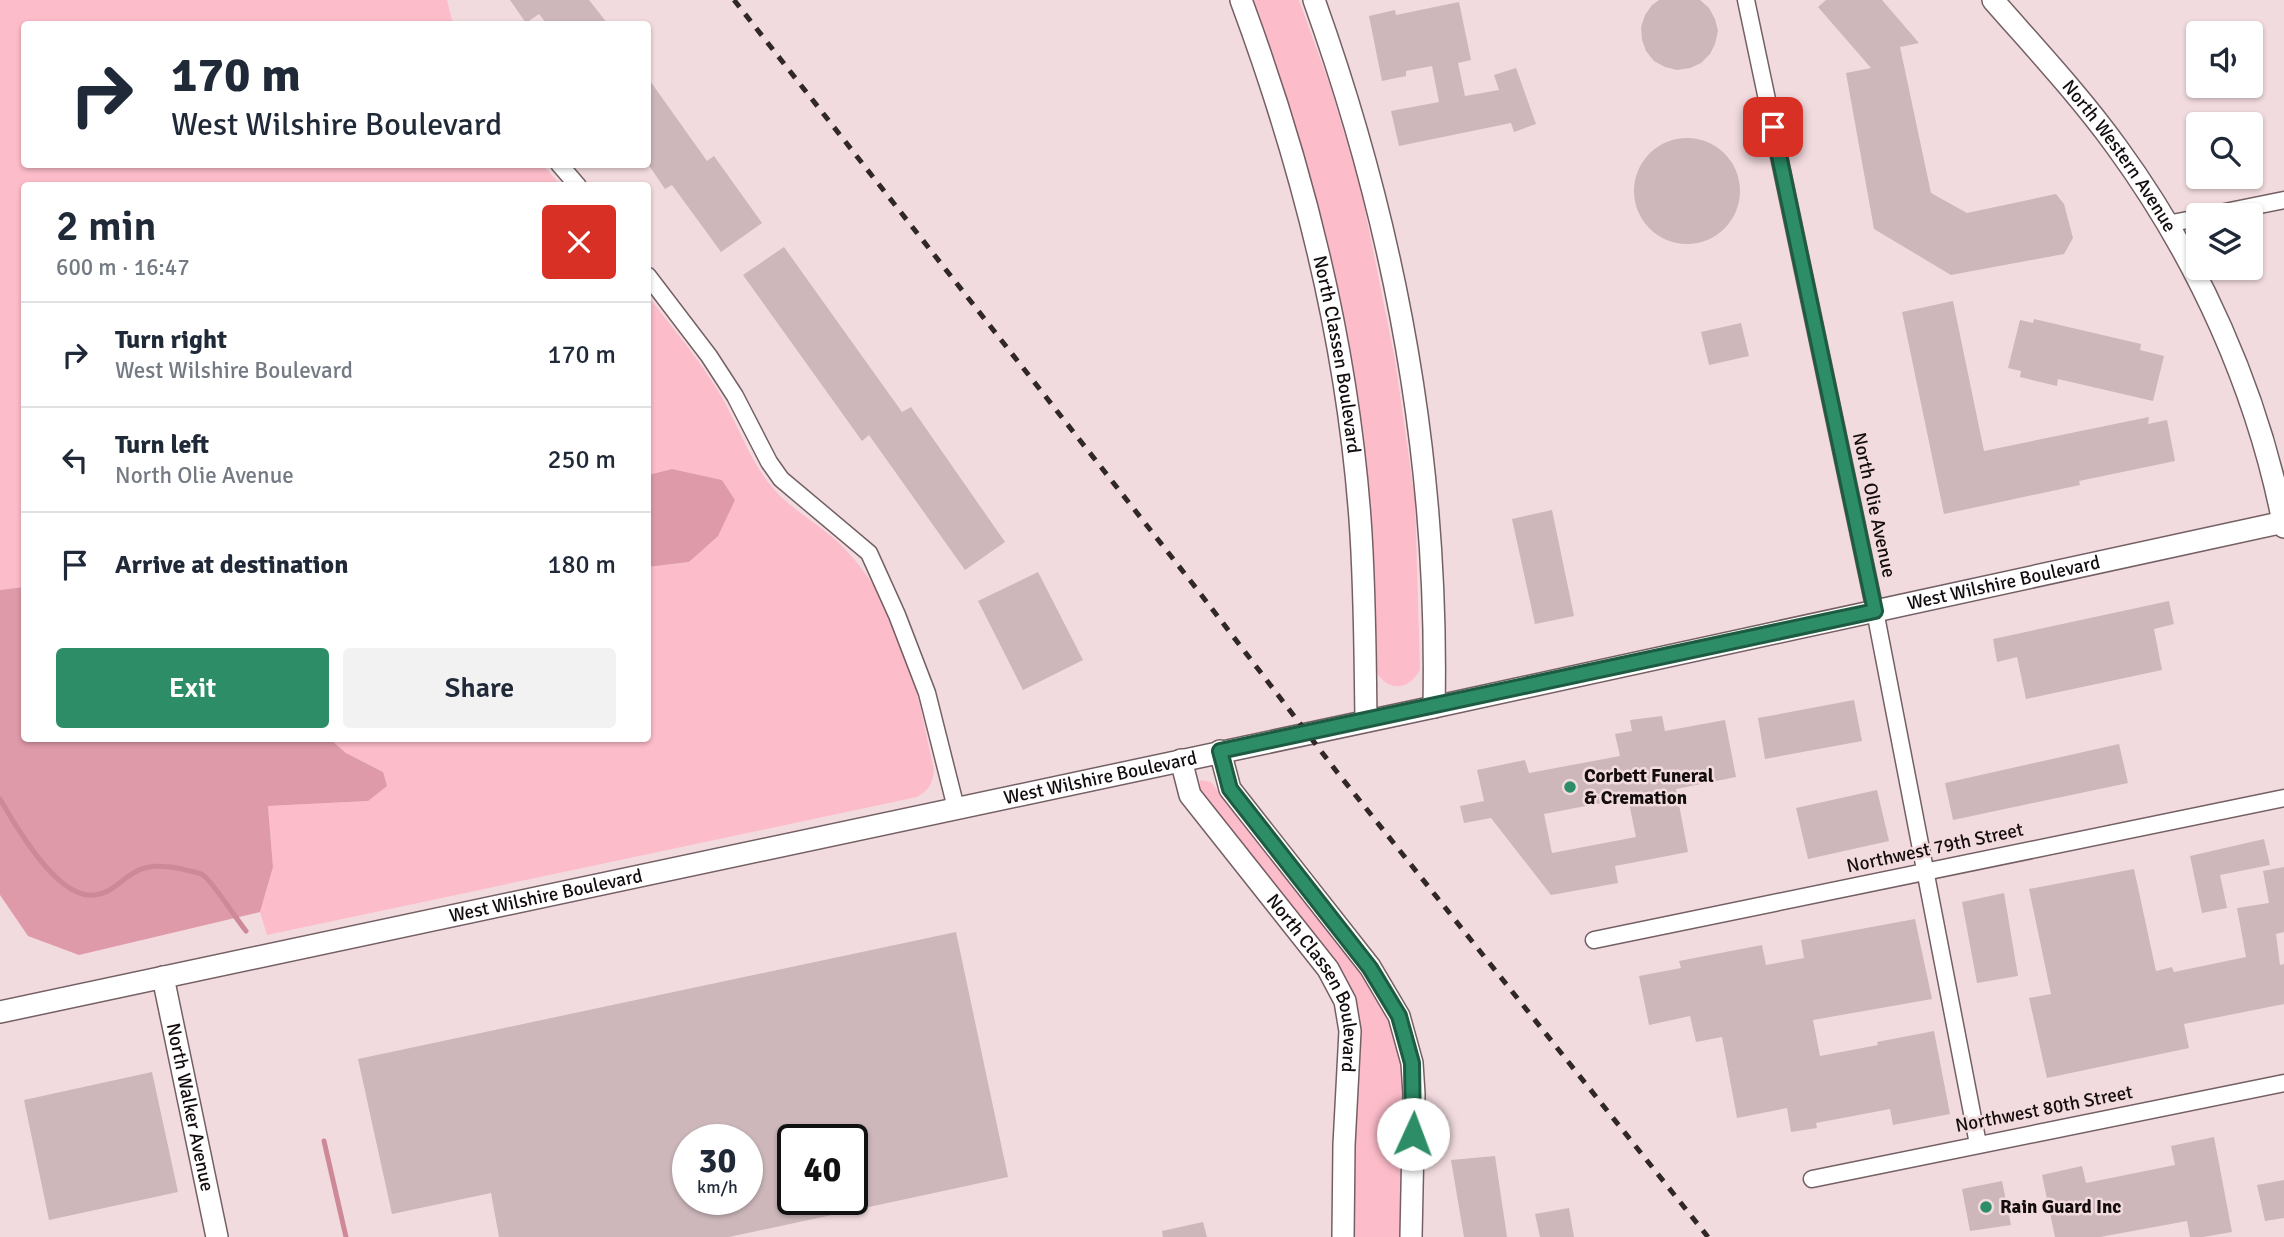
<!DOCTYPE html>
<meta charset="utf-8">
<style>
body{margin:0;font-family:Signika,sans-serif;background:#f2f2f3;color:#1f2937;height:100vh;display:flex;flex-direction:column;font-size:26px;white-space:nowrap}
*{box-sizing:border-box;margin:0}
p{font-size:23px;color:#747a83}
.icon{flex:none;width:38px;height:38px;fill:none;stroke:currentColor;stroke-width:2;stroke-linecap:round;stroke-linejoin:round}
.map{position:relative;flex:1;overflow:hidden}
.drawer{position:absolute;left:21px;top:182px;width:630px;height:560px;display:flex;flex-direction:column;background:#fff;border-radius:7px;box-shadow:0 2px 5px #0004}
.drawer>*{flex:none}
.hud{position:absolute;left:21px;top:21px;width:630px;height:147px;border-radius:7px;box-shadow:0 2px 5px #0004;background:#fff;color:#1f2937;overflow:hidden}
.controls{position:absolute;left:2186px;top:21px;display:grid;gap:14px}
.controls a{display:grid;place-items:center;width:77px;height:77px;border-radius:7px;background:#fff;box-shadow:0 2px 5px #0004;font-size:35px}
.speed{position:absolute;left:672px;top:1124px;display:flex;gap:14px;font-size:35px;font-weight:700;text-align:center}
.speed>*{display:grid;place-content:center;width:91px;height:91px;border-radius:50%;background:#fff;box-shadow:0 2px 5px #0004;line-height:1}
.speed small{font-size:18px;font-weight:400}
.speed .limit{border:4px solid #111;border-radius:10px;background:#fff;color:#111}
.pin{position:absolute;display:grid;place-items:center;width:60px;height:60px;color:#fff;margin:-30px;border-radius:14px;box-shadow:0 4px 10px #0006}
.me{position:absolute;width:77px;margin:-38px;rotate:2deg;stroke-linejoin:round;filter:drop-shadow(0 0 5px #0008)}
.turn{display:flex;align-items:center;gap:24px;height:147px;padding:0 35px;font-size:32px}
.turn .icon{width:91px;height:91px;stroke-width:2.5}
.turn b{display:block;font-size:49px;line-height:60px}
.round{display:grid;place-items:center;flex:none;width:74px;height:74px;border-radius:7px;background:#f2f2f3}
.summary{display:flex;align-items:center;justify-content:space-between;height:119px;padding:0 35px}
h1{font-size:42px;font-weight:600;line-height:52px}
.action{display:flex;gap:14px;margin-top:auto;padding:14px 35px}
.action a{flex:1;height:80px;border-radius:7px;background:#2c8d67;color:#fff;font-size:28px;font-weight:600;line-height:80px;text-align:center}
.action a+a{background:#f2f2f3;color:#1f2937}
ul{padding:0;list-style:none}
li{display:flex;align-items:center;gap:21px;height:105px;padding:0 35px;border-top:2px solid #e0e1e3}
li div{flex:1}
li b{display:block;font-size:26px}
li em{font-style:normal}
.map>svg:first-child{display:block}
.green{fill:#fdbcca}
.forest{fill:#df9aa9}
.lines{fill:none;stroke-linecap:round;stroke-linejoin:round}
.stream{stroke:#cd8998;stroke-width:5}
.building{fill:#cdb7bb;fill-rule:evenodd}
.street-casing{stroke:#746064;stroke-width:19}
.secondary-casing{stroke:#746064;stroke-width:24}
.street{stroke:#fff;stroke-width:16}
.secondary{stroke:#fff;stroke-width:21}
.rail{stroke:#302728;stroke-width:5;stroke-dasharray:9 9;stroke-linecap:butt}
.route-casing{stroke:#1d5c43;stroke-width:18}
.route{stroke:#2c8d67;stroke-width:12}
.poi-dot{fill:#2c8d67;stroke:#f2dbdf;stroke-width:2.5}
.labels{text-anchor:middle;dominant-baseline:central;stroke-width:5;stroke-linejoin:round;paint-order:stroke}
.street-label{font-size:19px;fill:#140d0e;stroke:#f2dbdf}
.poi-label{font-size:19px;font-weight:bold;fill:#140d0e;stroke:#f2dbdf;text-anchor:start}
</style>
<div class="map">
<svg width="2284" height="1237" viewBox="0 0 2284 1237">
<rect width="100%" height="100%" fill="#f2dbdf"/>
<path class="green" d="M0,0h447l6,24h-429v140h518l19,21 -537,1v401l-24,3z
M1250,0h49l30,83 31,102 35,175 20,140 5,170c-13,23 -35,21 -46,-2l-10,-195z
M648,296c24,31 51,63 72,98 16,27 29,64 48,88 20,27 53,42 76,66 61,64 72,140 90,222 -1,14 -6,21 -17,27l-650,138 -7,-23 13,-45 -5,-61 100,-5 15,-29 -37,-19 -16,-14 318,-1v-171l42,-5 45,-62 -13,-20 -50,-11 -24,6z
M1200,780l11,2 161,204 19,33 13,47 -2,171h-49l-1,-243 -5,-15 -147,-189z"/>
<path class="forest" d="M672,469l50,11 13,20 -17,36 -29,26 -41,5v-92z
M24,587v151l306,1 16,14 37,19 4,14 -19,15 -100,5 5,61 -13,45 -181,43 -51,-19 -28,-41v-305z"/>
<g class="lines">
<path class="stream" d="M0,799c16,28 54,93 88,96 21,2 31,-14 47,-23 14,-8 33,-6 47,-3 6,2 16,3 21,6 9,6 34,45 43,56
M324,1141l22,96"/>
</g>
<path class="building" d="M510,0h79l19,24h-61l-8,-10 -13,9z
M1659,0h41l9,8 6,11 3,12 -3,13 -5,10 -9,9 -11,5 -13,2 -12,-3 -11,-6 -8,-10 -4,-11 -1,-13 4,-12 7,-10z
M1826,0h56l37,43 -19,4 31,146 36,20 89,-19 8,10 9,34 -9,16 -113,21 -77,-46 -28,-156 25,-5 -53,-61z
M1459,2l12,58 -13,3 7,33 34,-6 -5,-15 22,-7 20,56 -22,8 -3,-9 -112,23 -8,-35 48,-9 -7,-36 -26,5v5l-24,5 -13,-65 26,-6 1,5z
M648,78l59,83 7,-5 48,67 -41,29 -49,-67 -7,4 -17,-25z
M1634 191a53 53 0 1 1 106 0a53 53 0 1 1-106 0Z
M784,247l118,165 9,-5 94,135 -40,28 -96,-135 -7,6 -119,-166z
M1953,301l31,150 165,-34 -1,7 19,-4 8,41 -96,20 1,4 -136,29 -42,-202z
M2034,319l107,25 -1,6 24,6 -11,45 -95,-22 -1,7 -37,-9 1,-6 -13,-3 12,-48 13,3z
M1741,323l8,33 -40,9 -8,-33z
M1552,510l22,106 -39,8 -23,-105z
M1038,572l45,88 -60,30 -45,-89z
M2169,601l5,23 -20,5 8,41 -136,29 -9,-42 -20,5 -4,-23z
M1854,700l8,41 -97,18 -7,-41z
M1662,716l3,15 60,-11 11,57 -60,12 12,63 -73,14 3,17 -67,12 -60,-77 -27,5 -4,-17 24,-5 -7,-31 48,-10 4,13 91,-17 -5,-22 17,-3 -2,-11zM1628,798l8,39 -84,16 -8,-39z
M2119,744l9,39 -175,37 -8,-37z
M1877,790l12,51 -81,18 -12,-51z
M2264,839l6,26 -50,10 7,33 -25,5 -12,-57z
M2284,867v65l-8,2 4,31 4,-1v40l-100,20 5,24 -142,30 -18,-80 22,-4 -22,-105 105,-20 22,102 16,-4 2,5 72,-15 -9,-49 32,-5 -6,-32z
M2004,893l14,83 -41,7 -15,-81z
M1915,919l17,80 -119,21 7,36 58,-11 -1,-3 57,-11 16,83 -57,11 -3,-16 -74,14 1,5 -26,4 -4,-24 -50,10 -15,-81 -26,5 -6,-26 -41,9 -10,-49 42,-8 -2,-7 83,-16 4,20 38,-7 -3,-18z
M956,932l52,245 -279,60h-230l-8,-44 -99,21 -34,-155zM688,1139h59v60h-59zM793,1139h59v60h-59z
M152,1072l26,120 -129,28 -25,-120z
M2214,1137l18,95 -29,5h-13l-3,-16 -87,16h-45l-13,-62 40,-9 4,17 89,-18 -4,-19z
M1495,1156l12,81h-43l-13,-77z
M2284,1180v38l-19,3 -8,-36z
M2002,1181l9,44 -41,6 -8,-42z
M1569,1208l5,29h-34l-5,-23z
M1203,1222l4,15h-44l-1,-6z"/>
<g class="lines">
<g class="street-casing">
<path id="street" d="M1746,0l129,611 103,533
M559,164l19,22
M2210,215l74,-15
M2167,224l31,-6
M648,276l61,80 26,40 34,66 12,17 88,74 28,62 30,78 29,115
M1594,940l690,-142
M1812,1179l472,-96"/>
</g>
<g class="secondary-casing">
<g id="secondary">
<path id="s1" d="M1241,0c62,167 106,341 119,519 5,67 5,134 6,201"/>
<path d="M1314,0c82,228 125,464 120,707"/>
<path id="s2" d="M1993,0c42,48 86,95 123,146 82,112 142,245 168,381"/>
<path d="M1220,751l10,38 140,178 29,49 13,47 2,31 -3,143"/>
<path id="s3" d="M1181,760l9,35 138,174 17,32 5,30 -6,114 -1,92"/>
<path id="s4" d="M163,977l54,260"/>
<path id="s5" d="M0,1012l1434,-305 850,-185"/>
</g>
</g>
<use href="#street" class="street"/>
<use href="#secondary" class="secondary"/>
<path class="rail" d="M734,0l462,588 141,184 371,465"/>
</g>
<g class="lines">
<g class="route-casing">
<path id="route" d="M1413,1134l-1,-71 -13,-47 -29,-48 -140,-179 -10,-38 655,-140 -102,-484"/>
</g>
<use href="#route" class="route"/>
</g>
<g class="poi-dot">
<circle cx="1570" cy="787" r="7"/>
<circle cx="1986" cy="1207" r="7"/>
</g>
<g class="labels">
<g class="street-label">
<text stroke="none"><textPath href="#s2" startOffset="201">North Western Avenue</textPath></text>
<text stroke="none"><textPath href="#s1" startOffset="368">North Classen Boulevard</textPath></text>
<text transform="translate(1874 505) rotate(78)">North Olie Avenue</text>
<text stroke="none"><textPath href="#s5" startOffset="2049">West Wilshire Boulevard</textPath></text>
<text stroke="none"><textPath href="#s5" startOffset="1125">West Wilshire Boulevard</textPath></text>
<text transform="translate(1935 848) rotate(-12)">Northwest 79th Street</text>
<text stroke="none"><textPath href="#s5" startOffset="558">West Wilshire Boulevard</textPath></text>
<text stroke="none"><textPath href="#s3" startOffset="266">North Classen Boulevard</textPath></text>
<text stroke="none"><textPath href="#s4" startOffset="133">North Walker Avenue</textPath></text>
<text transform="translate(2044 1109) rotate(-11)">Northwest 80th Street</text>
</g>
<g class="poi-label">
<text x="1584" y="776">Corbett Funeral<tspan x="1584" dy="22">&amp; Cremation</tspan></text>
<text x="2000" y="1207">Rain Guard Inc</text>
</g>
</g>
</svg>
<div class="controls">
<a><svg class="icon" aria-label="sound" viewBox="0 0 24 24"><path d="M4 9h4l5-4v14l-5-4H4zM17 9q2 3 0 6"/></svg></a>
<a><svg class="icon" aria-label="search" viewBox="0 0 24 24"><circle cx="10" cy="10" r="6"/><path d="M15 15l6 6"/></svg></a>
<a><svg class="icon" aria-label="layers" viewBox="0 0 24 24"><path d="M12 4l9 5-9 5-9-5zM3 14l9 5 9-5"/></svg></a>
</div>
<div class="speed"><div>30<small>km/h</small></div><div class="limit">40</div></div>
<div class="pin" style="left:1773px;top:127px;background:#d93025"><svg class="icon" aria-label="arrive" viewBox="0 0 24 24"><path d="M6 21V4h12l-3 4 3 4H6"/></svg></div>
<svg class="me" style="left:1413px;top:1134px" viewBox="-20 -20 40 40"><circle r="19" fill="#fff"/><path d="M0-13L10 11 0 6-10 11z" fill="#2c8d67"/></svg>
<div class="hud">
<div class="turn"><svg class="icon" aria-label="right" viewBox="0 0 24 24"><path d="M7 20v-9h11M14 6l5 5-5 5"/></svg><div><b>170 m</b>West Wilshire Boulevard</div></div>
</div>
<section class="drawer">
<div class="summary"><div><h1>2 min</h1><p>600 m · 16:47</p></div><a class="round" style="background:#d93025;color:#fff"><svg class="icon" aria-label="close" viewBox="0 0 24 24"><path d="M6 6l12 12M18 6L6 18"/></svg></a></div>
<ul>
<li><svg class="icon" aria-label="right" viewBox="0 0 24 24"><path d="M7 20v-9h11M14 6l5 5-5 5"/></svg><div><b>Turn right</b><p>West Wilshire Boulevard</p></div><em>170 m</em></li>
<li><svg class="icon" aria-label="left" viewBox="0 0 24 24"><path d="M17 20v-9H6M10 6l-5 5 5 5"/></svg><div><b>Turn left</b><p>North Olie Avenue</p></div><em>250 m</em></li>
<li><svg class="icon" aria-label="arrive" viewBox="0 0 24 24"><path d="M6 21V4h12l-3 4 3 4H6"/></svg><div><b>Arrive at destination</b></div><em>180 m</em></li>
</ul>
<div class="action"><a>Exit</a><a>Share</a></div>
</section>
</div>
